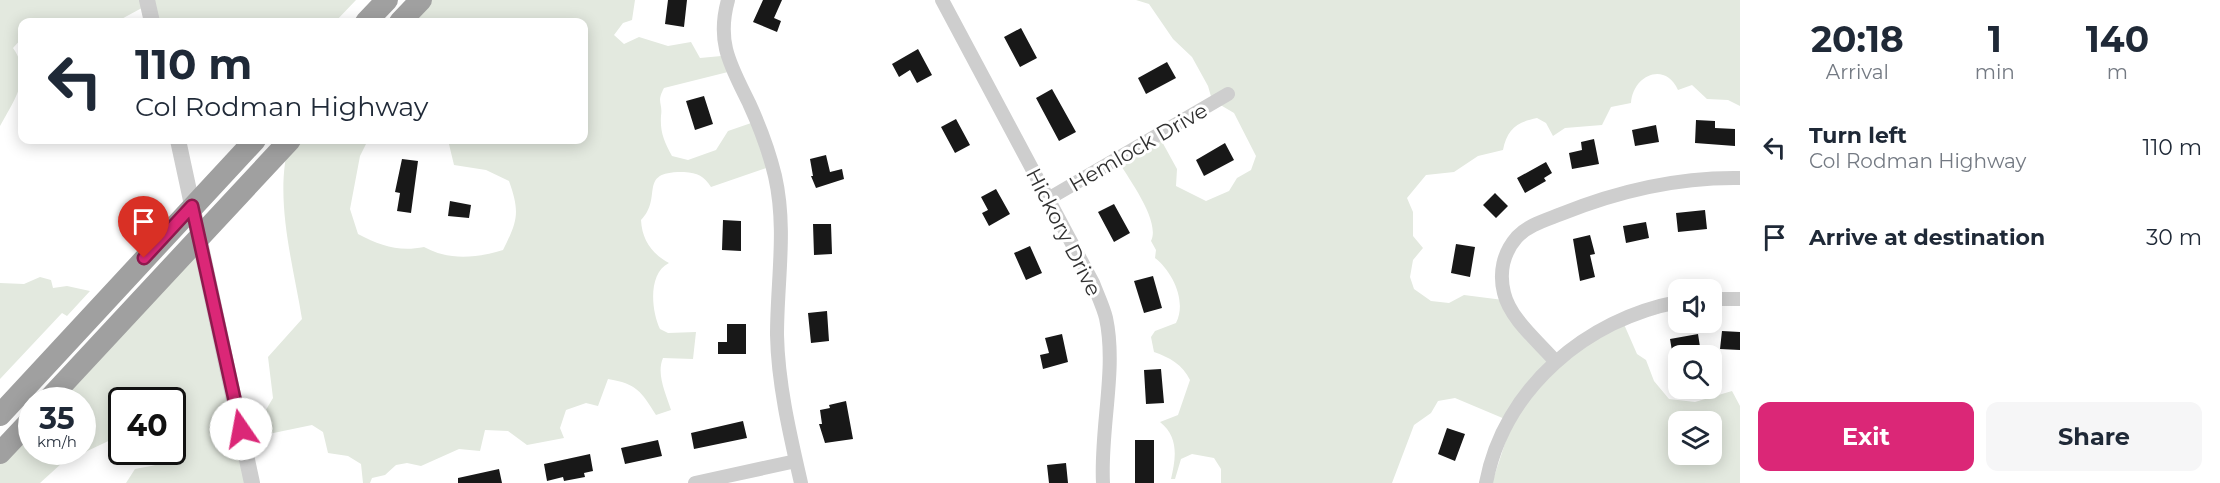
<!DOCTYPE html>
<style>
body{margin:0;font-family:Montserrat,sans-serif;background:#f6f6f7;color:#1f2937;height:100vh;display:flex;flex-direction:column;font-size:22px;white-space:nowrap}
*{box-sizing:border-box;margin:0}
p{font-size:20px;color:#747a83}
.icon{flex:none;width:33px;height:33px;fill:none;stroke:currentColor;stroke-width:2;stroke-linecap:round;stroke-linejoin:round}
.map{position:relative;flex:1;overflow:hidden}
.drawer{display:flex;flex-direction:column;background:#fff;width:480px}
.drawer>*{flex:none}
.hud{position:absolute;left:18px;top:18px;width:570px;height:126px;border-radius:12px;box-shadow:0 3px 15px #0003;background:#fff;color:#1f2937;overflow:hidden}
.buttons{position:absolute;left:1668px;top:279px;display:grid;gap:12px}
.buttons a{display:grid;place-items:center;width:54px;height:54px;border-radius:12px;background:#fff;box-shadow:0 3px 15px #0003;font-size:30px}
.speed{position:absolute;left:18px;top:387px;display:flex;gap:12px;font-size:30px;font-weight:700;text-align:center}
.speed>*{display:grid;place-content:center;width:78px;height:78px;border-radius:50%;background:#fff;box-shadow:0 3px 15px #0003;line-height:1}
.speed small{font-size:15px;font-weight:400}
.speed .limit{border:3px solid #111;border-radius:9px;background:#fff;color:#111}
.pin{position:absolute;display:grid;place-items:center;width:51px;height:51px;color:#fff;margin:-62px -26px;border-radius:50% 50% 50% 0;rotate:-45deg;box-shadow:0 0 6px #0007}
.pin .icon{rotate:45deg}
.me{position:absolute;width:66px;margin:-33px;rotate:348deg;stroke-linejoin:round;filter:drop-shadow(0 0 4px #0008)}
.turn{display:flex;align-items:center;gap:21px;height:126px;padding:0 18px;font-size:27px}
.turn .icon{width:78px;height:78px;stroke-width:2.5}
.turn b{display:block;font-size:42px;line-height:51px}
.eta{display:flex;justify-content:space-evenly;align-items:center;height:102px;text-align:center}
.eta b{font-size:36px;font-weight:700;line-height:42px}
.cta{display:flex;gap:12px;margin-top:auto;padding:12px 18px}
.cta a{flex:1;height:69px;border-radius:12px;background:#db2777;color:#fff;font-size:24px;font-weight:700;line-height:69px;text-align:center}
.cta a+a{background:#f6f6f7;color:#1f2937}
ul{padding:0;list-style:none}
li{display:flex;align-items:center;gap:18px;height:90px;padding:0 18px}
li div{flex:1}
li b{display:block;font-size:22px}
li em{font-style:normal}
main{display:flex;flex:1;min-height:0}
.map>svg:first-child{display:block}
.green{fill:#e3e9df;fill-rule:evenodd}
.building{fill:#181818}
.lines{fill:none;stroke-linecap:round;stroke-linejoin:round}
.minor{stroke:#cecece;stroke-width:14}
.tertiary{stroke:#cecece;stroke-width:16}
.trunk{stroke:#a0a0a0;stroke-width:22}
.route-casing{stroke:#8e194d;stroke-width:15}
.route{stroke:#db2777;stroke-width:10}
.labels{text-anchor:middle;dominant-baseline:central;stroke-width:6;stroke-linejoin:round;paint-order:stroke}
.street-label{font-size:21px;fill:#313131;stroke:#fff}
</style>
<main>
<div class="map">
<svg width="1740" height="483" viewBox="0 0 1740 483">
<rect width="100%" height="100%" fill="#fff"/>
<path class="green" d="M0,0h356l-21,22h-177l-7,-19 -35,19h-94v16l-9,10c20,28 1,52 -13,78z
M419,0h216l-3,20 -9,3 -9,12 10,9 15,-7 29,9 23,-4 9,16 32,-3 4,15 -72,18c-8,15 -1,14 -3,28 -1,16 3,25 11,40l16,4 28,-10 12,-19 29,-10 18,44 -64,22c-7,-11 -13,-14 -27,-15 -48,-1 -20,25 -43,48 1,20 11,34 28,43 -21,10 -18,47 -9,66l8,4 28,-1 -3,27 -30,-1c-7,16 3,36 8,52l-15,5c-15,-24 -19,-31 -48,-36l-10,27 -12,-3 -20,7 -6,18 4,10 -37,7 -19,-14 -23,-1 -5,21 -21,-2 -38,17 -14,-3 -11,2 -11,10 -13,3 -2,5h-7l-2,-19 -13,-8 -20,-3 -5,-21 -11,-7 -63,13 24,-40 -5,-41 34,-38c-9,-56 -29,-123 -12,-179h78l-8,16 -10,53 8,25c23,12 41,18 66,13 26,14 52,11 79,3 15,-30 17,-38 6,-69l-23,-11 -32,-5 -6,-25h136v-118h-186z
M1136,0h604v106l-12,-6 -21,-1 -15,-14 -14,5c-13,-29 -45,-15 -47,13l-20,4 -9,18 -37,3 -12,8 -7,-13 -9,-5c-20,4 -30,11 -34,32l-25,6 -24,16 -28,3 -19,23 6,14v24l10,12 -10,12 -3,17 4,12 17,12 18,2 15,-8 47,6 45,55 67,-34 14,32 9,6 8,21 15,18 26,3 37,-11 8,15v77h-248l20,-61 -57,-24 -17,3 -7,12 -17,12 -22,58h-171v-14l-7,-11 -22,-4 -11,5 -6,20h-4c5,-21 8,-42 -11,-57l18,-7 12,-35c-7,-15 -21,-23 -36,-28l-3,-15 4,-6 21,-8c11,-21 -3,-51 -21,-65l1,-8 -5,-9c10,-20 -23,-63 -34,-82l43,-21 17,31 -1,17 30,15 23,-10 8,-13 14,-8 5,-14 -22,-43 -22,-13 -4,-14 -16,-29 -19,-18 -24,-35zM1678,422h34v32h-34z
M195,243l62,240h-131l9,-14c20,-4 49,-6 51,-31l-13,-15 -1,-23h-50l-1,35 -59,28 -22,20h-40v-29l31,-34 1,32h50v-52h-33z
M40,277l11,3 2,8 14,-2 23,5 -23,25 -5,-3 -62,66v-96l24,1z"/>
<path class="building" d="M668,0h19l-3,27 -19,-3z
M763,0h19l-8,18 7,3 -4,11 -24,-10z
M1021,28l16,30 -17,9 -16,-30z
M918,49l14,26 -15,8 -7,-13 -11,7 -7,-13z
M1167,62l9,16 -30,16 -8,-16z
M1052,89l24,43 -17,9 -23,-43z
M704,96l9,28 -18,6 -9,-29z
M956,119l14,26 -15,8 -14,-26z
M1696,120l19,1v7l20,1v17l-40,-3z
M1656,125l3,17 -24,4 -3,-16z
M1594,139l5,25 -27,5 -3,-16 13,-3 -1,-8z
M1225,143l9,17 -30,16 -8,-16z
M826,155l4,17 12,-3 2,10 -28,9 -5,-12h2l-3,-17z
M402,159l16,2 -7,52 -14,-2 3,-18 -5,-1z
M1546,162l6,11 -8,5 2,3 -21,12 -8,-15z
M996,189l14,25 -21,12 -7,-13 6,-3 -7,-13z
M1495,193l13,13 -12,12 -13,-13z
M450,201l21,4 -2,13 -21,-2z
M1114,204l16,29 -16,9 -16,-30z
M1705,210l2,19 -29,3 -2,-19z
M723,220l18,1v30l-19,-1z
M1646,222l3,16 -23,5 -3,-17z
M813,224h18l1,30 -18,1z
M1590,235l5,19 -5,1 5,22 -15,4 -7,-42z
M1456,244l19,3 -5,30 -19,-4z
M1030,246l12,27 -16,7 -12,-27z
M1153,276l9,32 -18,5 -10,-32z
M827,311l2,30 -18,2 -3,-30z
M727,324h19v30h-28v-12h9z
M1722,331l18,1v18l-20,-1z
M1062,334l6,28 -25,7 -3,-14 9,-2 -4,-15z
M1698,334l3,19 -28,4 -3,-18z
M1161,369l3,34 -18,1 -2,-34z
M846,401l7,38 -28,4 -6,-19h3l-2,-14 10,-2 -1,-3z
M743,421l4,17 -53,11 -3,-16z
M1447,428l18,6 -10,27 -17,-7z
M658,440l4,16 -37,8 -4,-16z
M1135,440h19v43h-19z
M590,454l3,17 -9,2 1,4 -21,4 -1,-4 -16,4 -3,-17z
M1066,463l2,20h-19l-2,-18z
M499,469l3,14h-44v-5z"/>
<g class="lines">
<path class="minor" d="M728,0c-12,43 3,66 21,103 11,24 20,48 26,73 12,53 2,105 2,159 1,49 13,100 24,148
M942,0l151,283c4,11 10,23 13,35 11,51 -6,111 -3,165
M1048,199l180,-105
M1712,299h28
M1556,362c-17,-20 -46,-43 -52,-69 -5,-20 -1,-40 13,-56 11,-12 29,-17 44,-23 57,-23 117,-37 179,-36
M695,483l101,-22
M1486,483c18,-95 101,-164 192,-181"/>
<path class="tertiary" d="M147,0l5,22
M178,140l74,343"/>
<path class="trunk" d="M366,22l21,-22
M400,22l21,-22
M48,400l242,-260
M0,415l255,-275
M0,453l32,-34"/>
</g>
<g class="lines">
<g class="route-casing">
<path id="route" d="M144,258l48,-52 49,223"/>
</g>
<use href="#route" class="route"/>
</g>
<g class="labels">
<g class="street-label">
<text transform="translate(1138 147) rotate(-30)">Hemlock Drive</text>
<text transform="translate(1064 232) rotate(63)">Hickory Drive</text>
</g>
</g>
</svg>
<div class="buttons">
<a><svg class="icon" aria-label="sound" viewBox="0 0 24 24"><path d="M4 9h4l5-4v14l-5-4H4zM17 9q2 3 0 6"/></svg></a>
<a><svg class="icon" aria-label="search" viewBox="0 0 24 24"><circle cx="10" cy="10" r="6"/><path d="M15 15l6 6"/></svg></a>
<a><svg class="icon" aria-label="layers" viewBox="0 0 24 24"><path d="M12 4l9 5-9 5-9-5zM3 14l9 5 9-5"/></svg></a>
</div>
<div class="speed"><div>35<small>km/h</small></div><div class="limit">40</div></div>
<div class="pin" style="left:144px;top:258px;background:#d93025"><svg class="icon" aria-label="arrive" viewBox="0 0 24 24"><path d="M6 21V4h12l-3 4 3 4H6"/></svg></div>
<svg class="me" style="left:241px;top:429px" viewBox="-20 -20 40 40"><circle r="19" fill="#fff"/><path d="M0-13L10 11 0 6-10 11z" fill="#db2777"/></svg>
<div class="hud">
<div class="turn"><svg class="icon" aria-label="left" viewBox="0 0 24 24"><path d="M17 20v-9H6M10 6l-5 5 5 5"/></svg><div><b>110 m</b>Col Rodman Highway</div></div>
</div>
</div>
<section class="drawer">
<div class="eta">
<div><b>20:18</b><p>Arrival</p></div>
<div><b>1</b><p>min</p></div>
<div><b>140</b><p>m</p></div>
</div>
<ul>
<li><svg class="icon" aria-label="left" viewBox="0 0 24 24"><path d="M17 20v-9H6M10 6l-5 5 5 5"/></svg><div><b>Turn left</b><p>Col Rodman Highway</p></div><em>110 m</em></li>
<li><svg class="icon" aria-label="arrive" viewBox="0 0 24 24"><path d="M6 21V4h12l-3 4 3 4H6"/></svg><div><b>Arrive at destination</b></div><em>30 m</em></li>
</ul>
<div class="cta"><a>Exit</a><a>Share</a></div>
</section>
</main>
